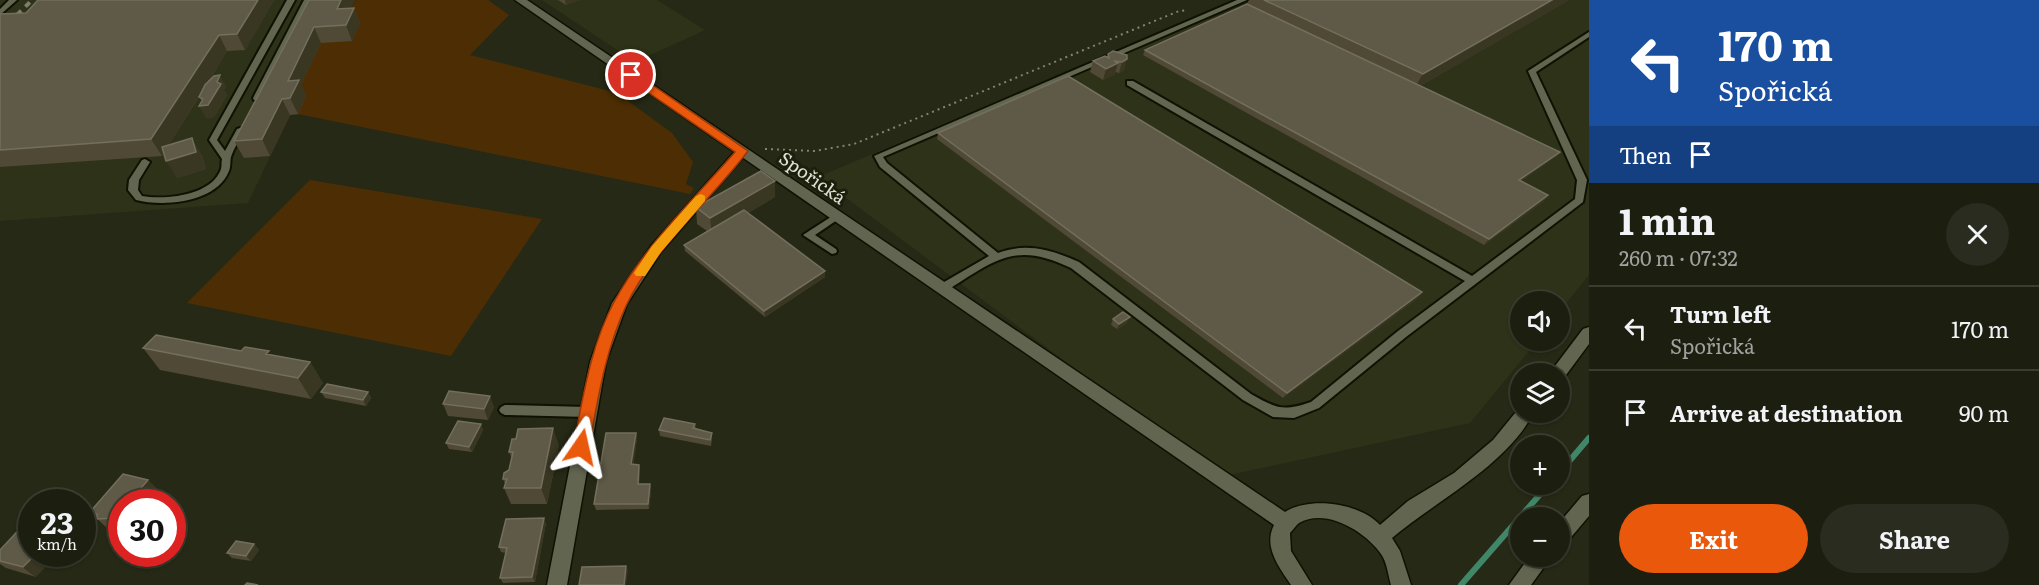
<!DOCTYPE html>
<meta charset="utf-8">
<style>
body{margin:0;font-family:Literata,serif;background:#292c1e;color:#f1f3f6;height:100vh;display:flex;flex-direction:column;font-size:22px;white-space:nowrap}
*{box-sizing:border-box;margin:0}
p{font-size:20px;color:#a0a29f}
.icon{flex:none;width:33px;height:33px;fill:none;stroke:currentColor;stroke-width:2;stroke-linecap:round;stroke-linejoin:round}
.map{position:relative;flex:1;overflow:hidden}
.drawer{display:flex;flex-direction:column;background:#1c1f10;width:450px}
.drawer>*{flex:none}
.guide{background:#1a4fa0;color:#fff;overflow:hidden}
.buttons{position:absolute;left:1510px;top:291px;display:grid;gap:12px}
.buttons a{display:grid;place-items:center;width:60px;height:60px;border-radius:50%;background:#1c1f10;box-shadow:0 2px 4px #0004,0 0 0 2px #3a3d30;font-size:30px}
.speed{position:absolute;left:18px;top:489px;display:flex;gap:12px;font-size:30px;font-weight:700;text-align:center}
.speed>*{display:grid;place-content:center;width:78px;height:78px;border-radius:50%;background:#1c1f10;box-shadow:0 2px 4px #0004,0 0 0 2px #3a3d30;line-height:1}
.speed small{font-size:15px;font-weight:400}
.speed .limit{border:9px solid #d22;background:#fff;color:#111}
.pin{position:absolute;display:grid;place-items:center;width:51px;height:51px;color:#fff;margin:-26px;border:3px solid #fff;border-radius:50%;box-shadow:0 2px 6px #0007}
.me{position:absolute;width:66px;margin:-33px;rotate:11deg;stroke-linejoin:round;filter:drop-shadow(0 0 4px #0008)}
.turn{display:flex;align-items:center;gap:21px;height:126px;padding:0 30px;font-size:27px}
.turn .icon{width:78px;height:78px;stroke-width:2.5}
.turn b{display:block;font-size:42px;line-height:51px}
.then{display:flex;align-items:center;height:57px;padding:0 30px;background:#0003;gap:12px;font-size:22px}
.round{display:grid;place-items:center;flex:none;width:63px;height:63px;border-radius:32px;background:#292c1e}
.headline{display:flex;align-items:center;justify-content:space-between;height:102px;padding:0 30px}
h1{font-size:36px;font-weight:700;line-height:45px}
.action{display:flex;gap:12px;margin-top:auto;padding:12px 30px}
.action a{flex:1;height:69px;border-radius:36px;background:#ea580c;color:#fff;font-size:24px;font-weight:700;line-height:69px;text-align:center}
.action a+a{background:#292c1e;color:#f1f3f6}
ul{padding:0;list-style:none}
li{display:flex;align-items:center;gap:18px;height:84px;padding:0 30px;border-top:2px solid #3a3d30}
li div{flex:1}
li b{display:block;font-size:22px}
li em{font-style:normal}
main{display:flex;flex:1;min-height:0}
.map>svg:first-child{display:block}
.built{fill:#2e3218}
.green{fill:#4d2e04}
.lines{fill:none;stroke-linecap:round;stroke-linejoin:round}
.stream{stroke:#408769;stroke-width:6}
.service-casing{stroke:#0f1102;stroke-width:4}
.minor-casing{stroke:#0f1102;stroke-width:3}
.tertiary-casing{stroke:#0f1102;stroke-width:3}
.path{stroke:#818473;stroke-width:2;stroke-dasharray:2 4;stroke-linecap:butt}
.service{fill:#626650;fill-rule:evenodd}
.minor{fill:#626650;fill-rule:evenodd}
.tertiary{fill:#626650;fill-rule:evenodd}
.rail{stroke:#7d806f;stroke-width:4;stroke-dasharray:6 6;stroke-linecap:butt}
.wall{fill:#504936}
.shaded-wall{fill:#393622}
.building{fill:#5f5a47;stroke:#736f5d;stroke-width:1.5}
.route{fill:#ea580c;stroke:#983908;stroke-width:1.5}
.slow{fill:#f59e0b}
.labels{text-anchor:middle;dominant-baseline:central;stroke-width:6;stroke-linejoin:round;paint-order:stroke}
.street-label{font-size:18px;fill:#dee1d4;stroke:#1c1f0c}
</style>
<main>
<div class="map">
<svg width="1589" height="585" viewBox="0 0 1589 585">
<rect width="100%" height="100%" fill="#262915"/>
<path class="built" d="M0,0h355l-11,24h16l-8,17 -46,55 -7,19h-9l-42,88 -248,18z
M542,0h115l48,30 -70,32z
M1252,0h337v275l-29,36v-9h-39v38l16,1 -67,82 -250,54 -402,-300 368,-157 29,-2z"/>
<path class="green" d="M355,0h133l21,15 -39,40 147,38 55,40 21,29 -7,22 8,4 -4,6 -392,-80 -3,-17 26,-55 23,-18z
M310,180l232,39 -91,137 -264,-53z"/>
<g class="lines">
<path class="stream" d="M1560,472l29,-34
M1461,585l88,-101"/>
<g class="service-casing">
<path id="service" d="M9,0h8l-17,15v-6z
M287,0h8l-78,140 8,11 12,-22 3,-1 4,3c-4,8 -10,17 -13,26 -1,4 0,9 -2,14 -13,32 -65,36 -93,29l-8,-10 1,-10 13,-20 3,-1 5,3 -11,18 -1,10 4,6c22,4 70,0 79,-27 1,-3 0,-7 1,-10l-13,-19z
M304,0h8l-51,98 -1,2h-6l-1,-2z
M1237,0h10l-364,157 4,6 111,90c28,-11 54,-3 81,9l172,132c25,14 31,18 60,8l87,-71 67,-50 -338,-196v-4h6l339,195 103,-77 2,-19 -49,-109 61,-39v5l-53,35 51,108 -4,22 -177,135 -87,71 -25,10 -21,-1 -30,-17 -172,-132c-48,-23 -68,-14 -111,14 -7,4 -13,10 -21,9l-1,-3 1,-3 50,-29 -109,-89 -6,-11z
M837,213l3,1 2,2 -2,2 -25,17 21,14 1,2 -1,2 -4,1 -29,-19z
M505,405l83,2 4,2 2,3 -2,3 -4,2 -83,-2 -4,-2 -2,-3 2,-3z"/>
</g>
<g class="minor-casing">
<path id="minor" d="M742,147l4,1v6l-85,98 -34,52 -21,58 -39,223h-20l43,-223 22,-59 39,-57 87,-98z
M1589,494v22l-22,26 -7,3v-23l22,-26z
M1530,556h22l-21,29h-22z"/>
</g>
<g class="tertiary-casing">
<path id="tertiary" d="M515,0h12l758,512c25,-16 75,-9 95,13l28,-24 46,-28 39,-33 27,-33 1,5h13c-27,53 -98,89 -142,126l8,13 11,34h-20c-3,-10 -4,-23 -10,-31 -15,-22 -55,-47 -82,-31 -3,2 -6,7 -9,10l1,18 21,34h-21c-12,-18 -28,-38 -17,-60z
M1589,327v17l-26,35h-3v-5h-11l34,-45z"/>
</g>
<path class="path" d="M765,149l50,2 39,-7 325,-133 9,-1"/>
<use href="#service" class="service"/>
<use href="#minor" class="minor"/>
<use href="#tertiary" class="tertiary"/>
<path class="rail" d="M0,32l32,-32"/>
</g>
<path class="wall" d="M274,0l-29,50 -18,1 -20,33 19,2 -2,4 3,5 -13,22 -8,1 -4,-17 -3,-4 5,-8 -36,57 34,9 4,14 -29,9 -13,-25 -2,3 -162,11v-153z
M309,0l45,8 6,15 -8,18 -31,2 -20,42 5,11 -8,18 -8,1 -20,41 -26,2 -10,-17z
M558,0h21l-13,5z
M1249,0h320l-149,86 140,66 -5,5 -34,24 27,14 -4,6 -60,44 -341,-190 2,-5 102,-46z
M1108,54l19,1 -3,15 -5,3 -4,-1v2l-12,6 -13,-8 3,-11 14,-4z
M938,133l484,159 -4,6 -135,100 -346,-259z
M775,197l-27,16 77,58v6l-60,40 -80,-66 -1,-6 23,-14 -10,-7 -1,-17z
M1113,319l14,4 -10,6 -6,-4z
M143,348l98,3 30,4 39,7 13,21 -12,16 -151,-29z
M321,392h47l3,6 -5,8 -41,-8z
M443,404l51,3 -6,13 -40,-4z
M481,424l2,6 -11,22 -23,-3 -3,-6z
M695,424l1,5 16,4v6l-1,7 -51,-10 -1,-6z
M636,433l1,6 -4,25 6,1 1,5 -1,14h11l1,6 -2,19 -53,1 -2,-6z
M559,445l-12,59h-36l-7,-16 1,-4 -2,-5 6,-9 3,-11 -3,-7z
M159,490l-10,12h-27v27l-13,1 -19,-18z
M546,523l-11,59 -32,1 -3,-5 6,-25 -5,-1 -2,-5z
M254,544l5,6 -8,11 -19,-3 -5,-5z
M0,550l36,27 -30,-9 -6,-4z"/>
<path class="shaded-wall" d="M258,0h16l-29,50 -8,-16z
M341,0h14l-11,24 -7,-15z
M565,0h14l-13,5z
M1552,0h17l-156,90 10,-16z
M354,8l6,15 -8,18 -6,-16z
M314,27l7,16 -20,42 5,11 -8,18 -8,-16 -2,-17z
M219,35l8,16 -65,105 -11,-17z
M1127,59l-3,11 -5,3 3,-11z
M1118,63l-3,11 -12,6 3,-11z
M220,75l6,11 -2,4 3,5 -13,22 -8,1 -7,-12 18,-24z
M282,99l8,16 -20,41 -8,-17z
M192,138l10,17 4,14 -29,9 -11,-17z
M1560,152l-5,5 -40,29 4,-6z
M775,181v16l-63,38 -2,-17z
M1548,195l-4,6 -60,44 5,-6z
M825,271v6l-60,40 -1,-6z
M1422,292l-4,6 -135,100 4,-5z
M1130,317l-3,6 -10,6 2,-5z
M310,362l13,21 -12,16 -13,-21z
M368,392l3,6 -5,8 -3,-6z
M490,396l4,11 -6,13 -4,-11z
M481,424l2,6 -11,22 -3,-5z
M553,428l6,17 -12,59 -6,-16z
M636,433l1,6 -4,31 -2,-6z
M639,465l1,5 -1,20 -1,-6z
M148,480l11,10 -10,12h-20z
M650,484l1,6 -2,19 -1,-5z
M122,511v12l-6,-5z
M544,518l2,5 -11,59 -3,-5z
M254,544l5,6 -8,11 -5,-5z
M36,554h22l-22,23 -13,-10z
M626,566l2,5 -2,14h-2z"/>
<path class="building" d="M38,0h220l-21,34 -18,1 -68,104 -151,11v-136l26,-1z
M309,0h32l-4,9 17,-1 -8,17 -32,2 -26,54 11,-1 -9,18 -8,1 -20,40 -28,2z
M1264,0h288l-129,74z
M1247,4l313,148 -41,28 29,15 -59,44 -344,-189z
M1113,51l14,4v4l-5,3 -8,-1 4,2 -12,6 -13,-8 12,-5 4,2 -1,-4z
M220,75l-3,7 4,2 -13,21 -9,1 4,-7 -4,-2 6,-12 9,-9z
M1068,76l354,216 -135,101 -349,-260z
M192,138l4,14 -30,9 -4,-14z
M761,171l14,10 -65,37 -14,-11z
M744,210l81,61 -61,40 -80,-66z
M1123,312l7,5 -11,7 -6,-5z
M156,335l85,16 4,-4 24,4 -3,3 44,8 -12,16 -155,-30z
M327,384l41,8 -5,8 -42,-8z
M449,391l41,5 -6,13 -41,-5z
M664,418l31,6 -2,4 19,5 -2,7 -51,-10z
M458,421l23,3 -12,23 -23,-4z
M553,428l-12,60h-37l3,-9h-4l1,-6 5,-3 4,-18h-4l3,-13h4l2,-10z
M606,433h30l-5,31 8,1 -1,19h12l-2,20h-54z
M123,474l25,6 -19,22h-7v9l-6,7 -19,1v-5l-7,-2z
M544,518l-12,59 -32,1 7,-30 -8,-1 7,-28z
M26,522l6,2v30h4l-13,13 -23,-6v-11z
M236,541l18,3 -8,12 -19,-3z
M626,566l-2,19h-45l3,-18z
M247,583l11,2h-13z"/>
<path class="route" d="M627,73h8l113,78c-37,49 -96,99 -122,155 -21,45 -28,93 -37,141l-2,5h-12l-2,-5c10,-49 17,-100 41,-145 30,-56 80,-103 121,-150l-108,-74z"/>
<path class="slow" d="M701,194l4,2v5l-44,51 -16,24h-9l-2,-3 18,-27 44,-50z"/>
<g class="labels">
<g class="street-label">
<text transform="translate(813 177) rotate(35)">Spořická</text>
</g>
</g>
</svg>
<div class="buttons">
<a><svg class="icon" aria-label="sound" viewBox="0 0 24 24"><path d="M4 9h4l5-4v14l-5-4H4zM17 9q2 3 0 6"/></svg></a>
<a><svg class="icon" aria-label="layers" viewBox="0 0 24 24"><path d="M12 4l9 5-9 5-9-5zM3 14l9 5 9-5"/></svg></a>
<a>+</a>
<a>−</a>
</div>
<div class="speed"><div>23<small>km/h</small></div><div class="limit">30</div></div>
<div class="pin" style="left:631px;top:75px;background:#d93025"><svg class="icon" aria-label="arrive" viewBox="0 0 24 24"><path d="M6 21V4h12l-3 4 3 4H6"/></svg></div>
<svg class="me" style="left:581px;top:447px" viewBox="-20 -20 40 40"><path d="M0-17L14 15 0 8-14 15z" fill="#ea580c" stroke="#fff" stroke-width="4"/></svg>
</div>
<section class="drawer">
<div class="guide">
<div class="turn"><svg class="icon" aria-label="left" viewBox="0 0 24 24"><path d="M17 20v-9H6M10 6l-5 5 5 5"/></svg><div><b>170 m</b>Spořická</div></div>
<div class="then">Then<svg class="icon" aria-label="arrive" viewBox="0 0 24 24"><path d="M6 21V4h12l-3 4 3 4H6"/></svg></div>
</div>
<div class="headline"><div><h1>1 min</h1><p>260 m · 07:32</p></div><a class="round"><svg class="icon" aria-label="close" viewBox="0 0 24 24"><path d="M6 6l12 12M18 6L6 18"/></svg></a></div>
<ul>
<li><svg class="icon" aria-label="left" viewBox="0 0 24 24"><path d="M17 20v-9H6M10 6l-5 5 5 5"/></svg><div><b>Turn left</b><p>Spořická</p></div><em>170 m</em></li>
<li><svg class="icon" aria-label="arrive" viewBox="0 0 24 24"><path d="M6 21V4h12l-3 4 3 4H6"/></svg><div><b>Arrive at destination</b></div><em>90 m</em></li>
</ul>
<div class="action"><a>Exit</a><a>Share</a></div>
</section>
</main>
